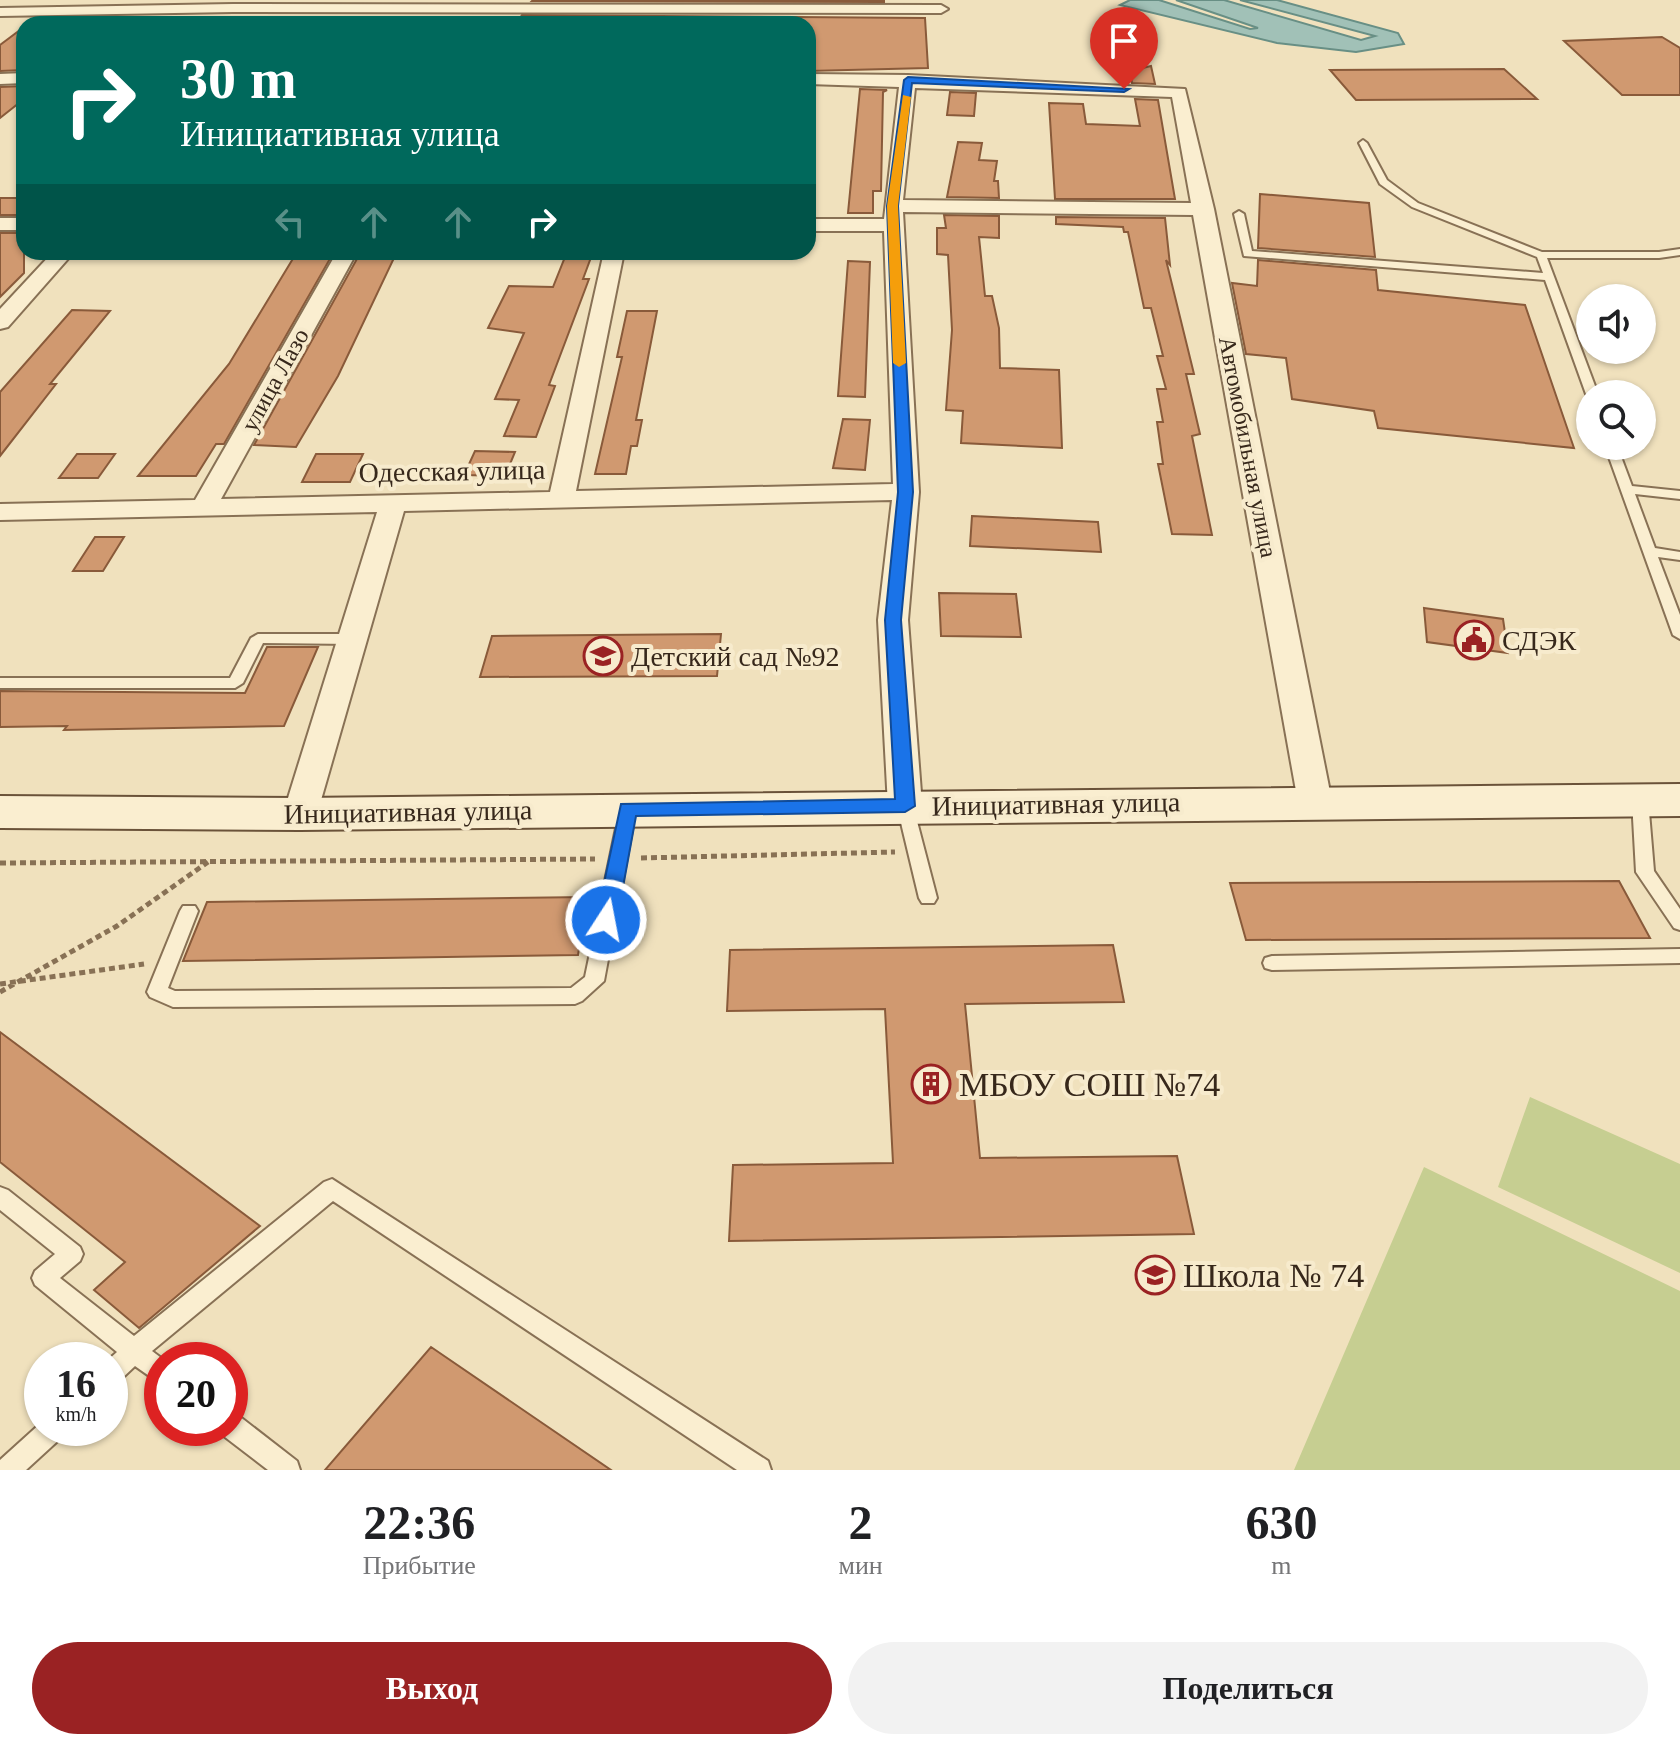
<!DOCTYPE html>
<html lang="ru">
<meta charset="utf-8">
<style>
body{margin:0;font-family:"Times New Roman",serif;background:#f2f2f2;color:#202124;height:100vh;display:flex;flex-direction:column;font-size:30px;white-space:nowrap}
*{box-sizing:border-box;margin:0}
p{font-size:26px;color:#757577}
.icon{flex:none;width:44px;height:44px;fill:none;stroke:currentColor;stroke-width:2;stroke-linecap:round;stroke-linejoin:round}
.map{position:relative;height:1470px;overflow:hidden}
.drawer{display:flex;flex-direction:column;background:#fff;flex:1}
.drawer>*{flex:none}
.hud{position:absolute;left:16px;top:16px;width:800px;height:244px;border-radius:24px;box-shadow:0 2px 6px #0004;background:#00695c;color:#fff;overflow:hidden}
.tools{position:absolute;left:1576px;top:284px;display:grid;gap:16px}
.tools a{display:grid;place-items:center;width:80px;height:80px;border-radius:50%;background:#fff;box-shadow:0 2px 6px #0004;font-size:40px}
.speed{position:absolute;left:24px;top:1342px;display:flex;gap:16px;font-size:40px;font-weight:700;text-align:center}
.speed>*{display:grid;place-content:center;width:104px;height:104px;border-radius:50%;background:#fff;box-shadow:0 2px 6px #0004;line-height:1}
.speed small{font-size:20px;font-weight:400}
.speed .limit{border:12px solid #d22;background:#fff;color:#111}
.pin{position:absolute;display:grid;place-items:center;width:68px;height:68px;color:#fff;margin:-82px -34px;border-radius:50% 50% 50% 0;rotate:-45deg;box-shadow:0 0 8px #0007}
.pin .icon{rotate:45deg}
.me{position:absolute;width:88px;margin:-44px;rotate:11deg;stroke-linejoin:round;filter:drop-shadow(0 0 6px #0008)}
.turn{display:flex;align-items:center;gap:28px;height:168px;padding:0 32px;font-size:36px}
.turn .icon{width:104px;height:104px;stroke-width:2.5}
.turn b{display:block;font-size:56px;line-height:68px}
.lanes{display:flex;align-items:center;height:76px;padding:0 32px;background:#0003;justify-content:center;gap:40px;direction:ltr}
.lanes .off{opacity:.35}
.eta{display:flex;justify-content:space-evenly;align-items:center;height:136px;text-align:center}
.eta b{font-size:48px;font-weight:700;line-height:56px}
.action{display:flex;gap:16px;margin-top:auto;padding:16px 32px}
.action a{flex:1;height:92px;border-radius:48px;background:#9a2223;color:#fff;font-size:32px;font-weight:700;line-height:92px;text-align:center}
.action a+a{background:#f2f2f2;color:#202124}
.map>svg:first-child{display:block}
.green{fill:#c6ce91}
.water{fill:#a1c1b7;stroke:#688f85;stroke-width:2}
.building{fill:#d09970;stroke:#895a3a;stroke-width:2}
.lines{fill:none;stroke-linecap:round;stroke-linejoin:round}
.service-casing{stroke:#887155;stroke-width:4}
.minor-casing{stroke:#887155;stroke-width:4}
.secondary-casing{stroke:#6a5239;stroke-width:4}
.path{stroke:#887155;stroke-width:5;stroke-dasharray:6 4;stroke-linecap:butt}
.service{fill:#faeed0;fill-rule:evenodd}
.minor{fill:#faeed0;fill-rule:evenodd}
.secondary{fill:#faeed0;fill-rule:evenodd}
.route{fill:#1a73e8;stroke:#114b97;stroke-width:2}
.slow{fill:#f59e0b}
.labels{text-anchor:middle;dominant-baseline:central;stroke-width:8;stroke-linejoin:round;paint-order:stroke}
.far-street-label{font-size:24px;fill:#37281b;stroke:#f7ebcd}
.street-label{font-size:28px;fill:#37281b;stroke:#f7ebcd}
.poi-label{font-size:28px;fill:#37281b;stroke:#f7ebcd;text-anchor:start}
.near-poi-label{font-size:34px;fill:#37281b;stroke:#f7ebcd;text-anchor:start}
</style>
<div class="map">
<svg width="1680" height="1470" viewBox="0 0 1680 1470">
<rect width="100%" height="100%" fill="#f0e1bd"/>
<path class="green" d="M1530,1097l150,67v109l-182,-86z
M1424,1167l256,124v179h-386z"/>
<path class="water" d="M1130,0h29l91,29 8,-1 -82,-28h48l137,40 14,-4 -135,-36h37l121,33 6,11 -48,8 -79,-9 -157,-38z"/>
<path class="building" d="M533,0h351v2l-352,-1z
M522,15l403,3 3,50 -120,3v-47h-292z
M24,27v43l-24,1v-26z
M1662,37l18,11v47h-58l-58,-54z
M1151,66l4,18 -23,-1 -2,-12z
M1504,69l33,30 -181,1 -26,-30z
M24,86v13l-24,19v-31z
M860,89l27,1 -4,2 -2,99h-8v22h-25z
M950,92l26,1 -2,23 -27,-1z
M1135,99l23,1 17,99h-120l-6,-96 34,1 3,20 54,2z
M958,142l24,1 -3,17 18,1 -3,20h4l1,17 -52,-1z
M1260,194l109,9 6,54 -117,-9z
M0,198h24v17h-24z
M944,215l55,1v22l-20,-1 6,59h7l7,32 1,40 59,2 3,78 -101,-5 2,-32 -17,-1 6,-80 -4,-75 -11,-1v-26h9z
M1056,217l109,1 5,47 -4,-5 28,114h-8l14,60 -8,2 20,99 -40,-1 -14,-70h5l-6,-42h6l-6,-33h9l-9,-33h6l-12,-48h-7l-16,-76h-4l-1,-5 -67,-3z
M0,233h24v40l-24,24z
M297,252h32l-4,5h6l-107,187h-8l-20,32h-58l91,-112z
M567,252h26l-10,27h6l-40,106 6,1 -19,51 -32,-1 15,-36 -24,-1 29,-66 -36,-5 21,-42 44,1z
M358,257l36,1 -56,118 -42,71 -42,-2z
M1258,260l118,10 2,20 147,15 49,143 -196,-20 -4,-17 -82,-12 -6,-41 -40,-4 -14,-71 25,3z
M848,261l22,1 -5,135 -27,-1z
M72,310l38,1 -60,73h6l-56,72v-64z
M627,311h30l-21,109h6l-5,26h-6l-5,28h-31l27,-117h-5z
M843,419l27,1 -5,50 -32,-2z
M475,451l40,1 -10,24 -41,-1z
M77,454h38l-17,24h-39z
M316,454h47l-13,28h-48z
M972,516l126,6 3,30 -131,-6z
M95,537h29l-21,34h-30z
M939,593l77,1 5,43 -80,-1z
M1424,608l79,11 5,34 -81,-11z
M721,634l-4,42 -237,1 12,-41z
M267,647h51l-34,79 -220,4 3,-4 -67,1v-36l245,2z
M1619,881l31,57 -404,2 -16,-57z
M587,897l-9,58 -395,6 24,-59z
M1113,945l11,57 -159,2 15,154 197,-2 17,78 -465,7 4,-76 160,-2 -8,-154 -158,2 3,-61z
M0,1032l260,194 -121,102 -45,-38 31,-28 -125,-100z
M431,1347l180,123h-286z"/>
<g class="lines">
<g class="service-casing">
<path id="service" d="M1363,140l4,3 20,37 31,23 124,49h117l21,-3v6l-21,3h-112l51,136h-8v3l-4,-3 -41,-114 -301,-24 -10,-42 5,-3 5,3 8,37 291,22 -6,-16 -125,-50 -32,-23 -21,-41z
M1605,446h12l15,40 48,5v8l-45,-5 20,54 25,4v8l-22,-3 22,58v24l-7,-4z
M258,634h95l7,5 -7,5 -90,-1 -20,40 -8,5h-235v-10h230l21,-40z
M1640,794l8,6 6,71 26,38v21l-6,-2 -38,-56 -4,-72z
M905,800l8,6 24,92 -3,5h-12l-3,-5 -22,-92z
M628,803l8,6 -32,172 -22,20 -7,3 -402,3 -23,-10 -3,-5 33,-81 3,-5h12l3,5 -30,77 7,3 396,-3 14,-11 35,-168z
M1680,949v14l-408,7 -7,-2 -2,-5 2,-5 7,-2z
M332,1179l436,282 3,9h-34l-404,-269 -181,150 12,9h-2v25l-27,-19 -17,16 -8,4v-26h-2l9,-8 -82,-67 -3,-7 3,-7 20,-17 -55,-44v-23l8,3 72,57 3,7 -3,7 -20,17 74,58 190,-154z
M230,1413l9,3 58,45 3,9h-32l-47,-36 -2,-6h11z
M42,1422v6h23l-3,9 -36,33h-26v-10z"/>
</g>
<g class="minor-casing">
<path id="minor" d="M233,4l708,1 7,4 -7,4 -708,-1 -233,4v-8z
M24,73v10l-24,1v-10z
M808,74l100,1 277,14 29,120 118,593 -5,8 -12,4 -12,-4 -5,-8 -105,-587 -290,-3 16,280 -11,128 14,186 -5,8 -12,4 -12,-4 -5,-8 -10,-186 14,-120 -488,11 -87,303 -5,8 -12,4 -12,-4 -5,-8 94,-302 -377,8v-16l195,-4 142,-248h20l-136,247 329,-7 54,-240h20l-48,239 317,-7 -9,-253h-76v-12h76l15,-132 -91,-3zM915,88l257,9 19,106 -288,-3z
M0,218h24v12h-24z
M53,252h21l-66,75 -8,2v-20z"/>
</g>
<g class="secondary-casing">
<path id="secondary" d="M1680,784v32l-1380,14 -300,-2v-32l300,2z"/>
</g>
<path class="path" d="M641,858l254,-6
M0,863l595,-4
M0,984l144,-20
M0,992l117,-66 91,-64"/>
<use href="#service" class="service"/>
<use href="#minor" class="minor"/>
<use href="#secondary" class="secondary"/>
</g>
<path class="route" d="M908,77l221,12 -5,3 -212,-9 -14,123 15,286 -12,128 14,186 -10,6 -269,4 -19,104 -11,8 -7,-2 -3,-6 25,-116 274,-5 -10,-179 13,-128 -11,-286 17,-126z"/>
<path class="slow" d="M903,95l8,2 -13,109 8,157 -7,4 -6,-4 -6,-157z"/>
<defs>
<g id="civic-ring" transform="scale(2)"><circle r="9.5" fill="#f7ebcd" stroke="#9a2223" stroke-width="1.5"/><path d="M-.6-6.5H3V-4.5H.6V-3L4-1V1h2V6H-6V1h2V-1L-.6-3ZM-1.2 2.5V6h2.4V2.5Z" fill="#9a2223"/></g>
<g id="school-ring" transform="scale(2)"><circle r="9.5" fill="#f7ebcd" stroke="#9a2223" stroke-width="1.5"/><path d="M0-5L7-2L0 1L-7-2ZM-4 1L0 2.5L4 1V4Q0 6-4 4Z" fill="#9a2223"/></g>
<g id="building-ring" transform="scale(2)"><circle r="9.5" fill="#f7ebcd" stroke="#9a2223" stroke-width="1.5"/><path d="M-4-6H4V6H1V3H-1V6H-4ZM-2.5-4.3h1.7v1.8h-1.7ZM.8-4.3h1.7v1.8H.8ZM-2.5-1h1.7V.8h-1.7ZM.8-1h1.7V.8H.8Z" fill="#9a2223"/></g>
</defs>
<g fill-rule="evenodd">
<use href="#civic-ring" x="1474" y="640"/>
<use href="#school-ring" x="603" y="656"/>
<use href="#building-ring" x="931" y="1084"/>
<use href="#school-ring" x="1155" y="1275"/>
</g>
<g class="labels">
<g class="far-street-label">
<text transform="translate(275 380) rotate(-61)">улица Лазо</text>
<text transform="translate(1248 447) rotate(79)">Автомобильная улица</text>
</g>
<g class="street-label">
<text transform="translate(452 471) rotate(-1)">Одесская улица</text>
<text transform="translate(1056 804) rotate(-1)">Инициативная улица</text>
<text transform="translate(408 812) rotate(-1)">Инициативная улица</text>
</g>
<g class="poi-label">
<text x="1502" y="640">СДЭК</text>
<text x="631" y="656">Детский сад №92</text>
</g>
<g class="near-poi-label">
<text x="959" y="1084">МБОУ СОШ №74</text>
<text x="1183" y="1275">Школа № 74</text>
</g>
</g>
</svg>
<div class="tools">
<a><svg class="icon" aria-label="sound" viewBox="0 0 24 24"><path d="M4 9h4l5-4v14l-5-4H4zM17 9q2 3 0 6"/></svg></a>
<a><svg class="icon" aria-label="search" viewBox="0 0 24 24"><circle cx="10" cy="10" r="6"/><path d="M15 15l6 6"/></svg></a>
</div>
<div class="speed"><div>16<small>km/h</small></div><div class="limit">20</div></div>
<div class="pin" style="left:1124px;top:89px;background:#d93025"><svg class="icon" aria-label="arrive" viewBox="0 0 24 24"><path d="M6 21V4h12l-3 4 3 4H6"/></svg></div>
<svg class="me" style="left:606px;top:920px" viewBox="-20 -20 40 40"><circle r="17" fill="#1a73e8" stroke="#fff" stroke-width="3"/><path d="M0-11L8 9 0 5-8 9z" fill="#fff"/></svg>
<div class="hud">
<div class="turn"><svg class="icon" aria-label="right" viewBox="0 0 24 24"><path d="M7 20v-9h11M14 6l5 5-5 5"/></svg><div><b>30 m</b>Инициативная улица</div></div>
<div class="lanes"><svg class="icon off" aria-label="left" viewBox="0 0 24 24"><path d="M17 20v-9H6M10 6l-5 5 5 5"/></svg><svg class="icon off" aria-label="ahead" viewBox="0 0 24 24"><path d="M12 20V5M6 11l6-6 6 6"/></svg><svg class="icon off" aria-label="ahead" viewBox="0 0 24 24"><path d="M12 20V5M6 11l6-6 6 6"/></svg><svg class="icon" aria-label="right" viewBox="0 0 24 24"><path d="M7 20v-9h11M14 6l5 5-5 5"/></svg></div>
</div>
</div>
<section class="drawer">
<div class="eta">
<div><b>22:36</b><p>Прибытие</p></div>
<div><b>2</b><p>мин</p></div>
<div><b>630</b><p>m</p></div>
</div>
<div class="action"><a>Выход</a><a>Поделиться</a></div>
</section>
